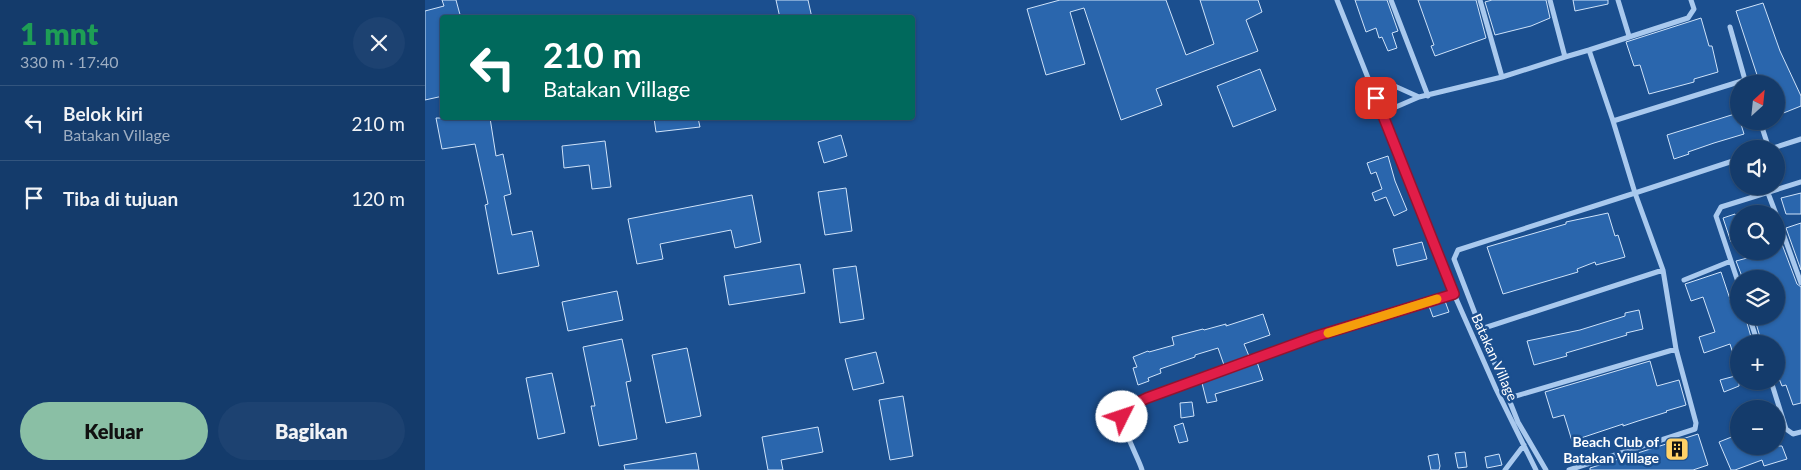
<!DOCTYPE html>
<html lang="id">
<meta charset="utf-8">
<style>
body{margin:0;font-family:Lato,sans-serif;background:#1d4271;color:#f1f3f6;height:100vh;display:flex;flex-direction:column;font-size:19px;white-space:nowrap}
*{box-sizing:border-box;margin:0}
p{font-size:16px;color:#9dadc1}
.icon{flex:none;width:28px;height:28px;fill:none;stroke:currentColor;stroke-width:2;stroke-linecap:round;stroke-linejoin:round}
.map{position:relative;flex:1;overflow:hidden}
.details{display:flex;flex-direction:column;background:#143b6b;width:425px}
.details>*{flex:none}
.hud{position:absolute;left:15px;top:15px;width:475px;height:105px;border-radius:5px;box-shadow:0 1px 4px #0004,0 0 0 1px #33557e;background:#00695c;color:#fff;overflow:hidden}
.needle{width:32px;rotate:27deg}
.buttons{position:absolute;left:1305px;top:75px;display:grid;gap:10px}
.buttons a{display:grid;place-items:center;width:55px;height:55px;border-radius:50%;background:#143b6b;box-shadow:0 1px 4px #0004,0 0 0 1px #33557e;font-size:25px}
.pin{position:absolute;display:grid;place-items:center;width:42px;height:42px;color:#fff;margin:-21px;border-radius:10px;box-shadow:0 2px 8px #0006}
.me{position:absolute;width:55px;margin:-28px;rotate:49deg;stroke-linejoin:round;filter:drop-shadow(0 0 4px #0008)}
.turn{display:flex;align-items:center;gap:18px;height:105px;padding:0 20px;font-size:22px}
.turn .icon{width:65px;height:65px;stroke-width:2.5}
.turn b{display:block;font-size:35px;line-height:42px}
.round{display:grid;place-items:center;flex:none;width:52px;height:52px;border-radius:26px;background:#1d4271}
.summary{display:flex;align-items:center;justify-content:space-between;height:85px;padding:0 20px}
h1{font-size:30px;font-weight:800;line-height:38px;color:#1e9e55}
.button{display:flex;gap:10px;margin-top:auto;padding:10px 20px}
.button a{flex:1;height:58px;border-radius:30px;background:#8abfa5;color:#111;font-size:20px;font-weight:800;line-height:58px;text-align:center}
.button a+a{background:#1d4271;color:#f1f3f6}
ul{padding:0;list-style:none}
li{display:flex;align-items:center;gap:15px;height:75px;padding:0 20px;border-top:1px solid #33557e}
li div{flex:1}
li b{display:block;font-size:19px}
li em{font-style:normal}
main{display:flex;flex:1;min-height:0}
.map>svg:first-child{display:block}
.building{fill:#2a66ad;stroke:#cfe3fa}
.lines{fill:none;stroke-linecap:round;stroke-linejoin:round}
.street{stroke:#a9c9ee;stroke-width:5}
.route-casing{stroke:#92132f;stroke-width:12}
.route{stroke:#e11d48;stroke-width:9}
.slow{stroke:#f59e0b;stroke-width:9}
.labels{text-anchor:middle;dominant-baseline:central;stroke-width:5;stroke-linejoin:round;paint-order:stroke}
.street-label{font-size:14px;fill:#fff;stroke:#1b4f8f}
.poi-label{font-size:14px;font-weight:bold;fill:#fff;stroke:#1b4f8f;text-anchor:end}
</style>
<main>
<section class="details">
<div class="summary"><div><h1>1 mnt</h1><p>330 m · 17:40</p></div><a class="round"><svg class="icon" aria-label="close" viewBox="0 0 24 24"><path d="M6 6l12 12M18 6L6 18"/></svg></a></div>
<ul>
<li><svg class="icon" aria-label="left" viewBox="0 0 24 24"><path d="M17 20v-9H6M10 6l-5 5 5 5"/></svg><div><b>Belok kiri</b><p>Batakan Village</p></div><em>210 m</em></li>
<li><svg class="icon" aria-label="arrive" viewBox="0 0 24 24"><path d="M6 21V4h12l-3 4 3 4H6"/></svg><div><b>Tiba di tujuan</b></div><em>120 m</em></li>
</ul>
<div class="button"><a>Keluar</a><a>Bagikan</a></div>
</section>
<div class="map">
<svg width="1376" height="470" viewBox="0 0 1376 470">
<rect width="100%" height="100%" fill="#1b4f8f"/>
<path class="building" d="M17,0h14l5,18h-18v78l-18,4v-89l19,-5z
M351,0h32l4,18h-32z
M635,0h106l20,55 28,-11 -14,-44h58l4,12 -16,8 12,31 -102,38 6,16 -41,15 -37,-112 -14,4 15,52 -39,11 -19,-66z
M930,0h32l11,31 -6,2 5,15 -9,3 -6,-14 -3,1 -3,-10 -10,4z
M993,0h58l10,38 -51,18 -4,-10 3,-1z
M1067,0h54l4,18 -19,8 -36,9 -10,-33z
M1148,0h35v4l-33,7z
M1338,3l17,48 21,45v10l-25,10v-32h-16l-24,-73z
M1276,18l8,28h3l6,26 -24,7v3l-45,12 -9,-29 -6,1 -8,-24z
M835,69l16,41 -43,17 -16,-41z
M945,96l7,16 -12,5 -7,-16z
M1313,113l1,8h1l4,13 -30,9 -26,9 1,2 -15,5 -7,-24z
M11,118h54l6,38 7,-2 8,40 -7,2 8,39 20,-4 7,35 -41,8 -13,-69 3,-1 -13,-60 -33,5z
M229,118h44l2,9 -44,5z
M416,135l6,21 -23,7 -6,-21z
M180,141l6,46 -19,2 -3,-24 -25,3 -2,-22z
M963,156l7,25 12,29 -13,6 -8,-19 -11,4 -3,-8 10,-4 -6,-17 -5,2 -4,-11z
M421,188l6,43 -27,4 -7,-43z
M1376,193v21h-15l-5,-16z
M327,195l9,47 -26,6 -4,-18 -71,14 3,15 -26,5 -9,-45z
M1183,213l7,23 3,-1 7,22 -29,8 -1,-3 -18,7 1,3 -75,22 -16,-47 79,-23v-2z
M1310,214l4,10v15l-8,3 -8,-24z
M1376,223v47l-15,-42z
M1351,231h1l20,53 4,3v116l-8,2 -7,-20 -4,1 -6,-15v-27h-14l-8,-28h22v-37h-33l-7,-18 15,-4 -2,-6h27z
M997,242l5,17 -30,7 -4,-17z
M375,264l5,29 -76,12 -5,-29z
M431,266l8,53 -24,4 -7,-54z
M1296,272l11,33 5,-2 2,13h6l8,28h-14v21l-2,1 -7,-22 -26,9 -5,-16 16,-5 -12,-35 -12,4 -6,-17z
M192,291l6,29 -55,11 -6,-29z
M1020,301l4,11 -16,5 -4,-11z
M1214,310l4,19 -17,4 1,2 -61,18 1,3 -33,9 -7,-24 53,-11 45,-14v-3z
M838,314l7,21 -26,9 5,12 -25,9 -6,-17 -23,7v2l-35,12 1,4 -13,5 1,3 -11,4 -5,-17 4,-1 -4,-10 15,-6 1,1 25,-7 -2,-8 31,-8 1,1 22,-6v2z
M197,339l9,42 -5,1 11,57 -38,7 -8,-40h4l-12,-59z
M262,348l14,68 -35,7 -14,-68z
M451,352l8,31 -31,7 -8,-31z
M1225,361l7,25 22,-6 7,25 -20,6 1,1 -29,9 -15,5v-2l-51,17 -8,-26 -11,3 -8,-26z
M832,362l6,18 -48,14 2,7 -10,2 -5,-20z
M127,373l13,60 -27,6 -12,-61z
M1314,375v11l-15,6 -4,-12z
M478,396l10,60 -23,4 -11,-60z
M767,402l2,14 -13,2 -1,-15z
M758,423l5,18 -9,2 -5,-17z
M393,427l5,25 -42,8 2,10h-15l-6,-33z
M1273,434l10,31 -15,5h-103v-2z
M1314,434v12h43l5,13 -23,7 -2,-6 -27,10h-4l-12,-28z
M1040,452l2,15 -9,1 -3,-15z
M271,453l3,17h-74l-1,-5z
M1013,454l2,12 -1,4h-8l-3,-14z
M1074,454l3,11 -15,3 -2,-11z"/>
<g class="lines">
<path class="street" d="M912,0l117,294 42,95 40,81
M966,0l37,96
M1055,0l22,77
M1125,0l15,57 24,-7
M1193,0l11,36
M1305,27l15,53
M945,83l20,1 29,13
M957,113l37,-16 83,-20 63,-20
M1188,121l-24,-71 99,-32 6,-9 -3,-9
M1335,121l9,28
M1345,149l31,-10
M1343,193l8,21
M1351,214l25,69
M1259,280l47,-19
M1314,285l-23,-69 5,-9 80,-25
M1324,316l9,28
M1056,329l-27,-70 4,-9 177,-57 -22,-72 132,-41 2,4
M1346,381l15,48 7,5 8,-2
M1084,398l167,-49
M717,470c-4,-14 -25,-48 -18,-61l23,-11 170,-62 137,-42
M1080,470l19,-25
M1121,470l-28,-48 -37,-93 182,-59
M1144,470l126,-41 1,-6 -20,-74 -13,-79 -28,-77 104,-34"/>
</g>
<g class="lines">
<g class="route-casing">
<path id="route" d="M697,417l2,-8 23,-11 170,-62 137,-42 -78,-196"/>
</g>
<use href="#route" class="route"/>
<path class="slow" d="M903,333l109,-34"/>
</g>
<defs>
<g id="building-square" transform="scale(1.25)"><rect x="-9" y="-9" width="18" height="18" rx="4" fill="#ffd166" stroke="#1b4f8f"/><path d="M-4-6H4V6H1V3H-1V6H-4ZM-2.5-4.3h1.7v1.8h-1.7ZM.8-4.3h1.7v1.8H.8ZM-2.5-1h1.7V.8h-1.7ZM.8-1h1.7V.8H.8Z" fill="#111"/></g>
</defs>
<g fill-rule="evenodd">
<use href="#building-square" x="1252" y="449"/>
</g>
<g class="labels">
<g class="street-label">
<text transform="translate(1070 357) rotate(66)">Batakan Village</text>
</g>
<g class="poi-label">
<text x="1234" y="441">Beach Club of<tspan x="1234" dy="16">Batakan Village</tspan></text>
</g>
</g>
</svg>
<div class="buttons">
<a><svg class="needle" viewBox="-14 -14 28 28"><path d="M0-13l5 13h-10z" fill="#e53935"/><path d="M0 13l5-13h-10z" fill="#9dadc1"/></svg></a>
<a><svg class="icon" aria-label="sound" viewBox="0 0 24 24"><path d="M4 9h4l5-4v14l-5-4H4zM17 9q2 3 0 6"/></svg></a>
<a><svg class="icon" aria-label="search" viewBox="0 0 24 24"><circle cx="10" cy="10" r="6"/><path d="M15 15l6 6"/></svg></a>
<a><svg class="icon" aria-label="layers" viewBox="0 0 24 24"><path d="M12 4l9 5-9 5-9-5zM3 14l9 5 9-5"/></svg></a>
<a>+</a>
<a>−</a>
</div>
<div class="pin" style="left:951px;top:98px;background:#d93025"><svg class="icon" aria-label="arrive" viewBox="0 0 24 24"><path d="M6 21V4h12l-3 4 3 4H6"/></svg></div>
<svg class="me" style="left:697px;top:417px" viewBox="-20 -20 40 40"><circle r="19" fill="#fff"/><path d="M0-13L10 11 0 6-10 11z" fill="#e11d48"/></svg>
<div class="hud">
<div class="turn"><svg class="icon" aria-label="left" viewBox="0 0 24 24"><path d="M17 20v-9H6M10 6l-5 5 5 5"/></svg><div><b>210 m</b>Batakan Village</div></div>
</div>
</div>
</main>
